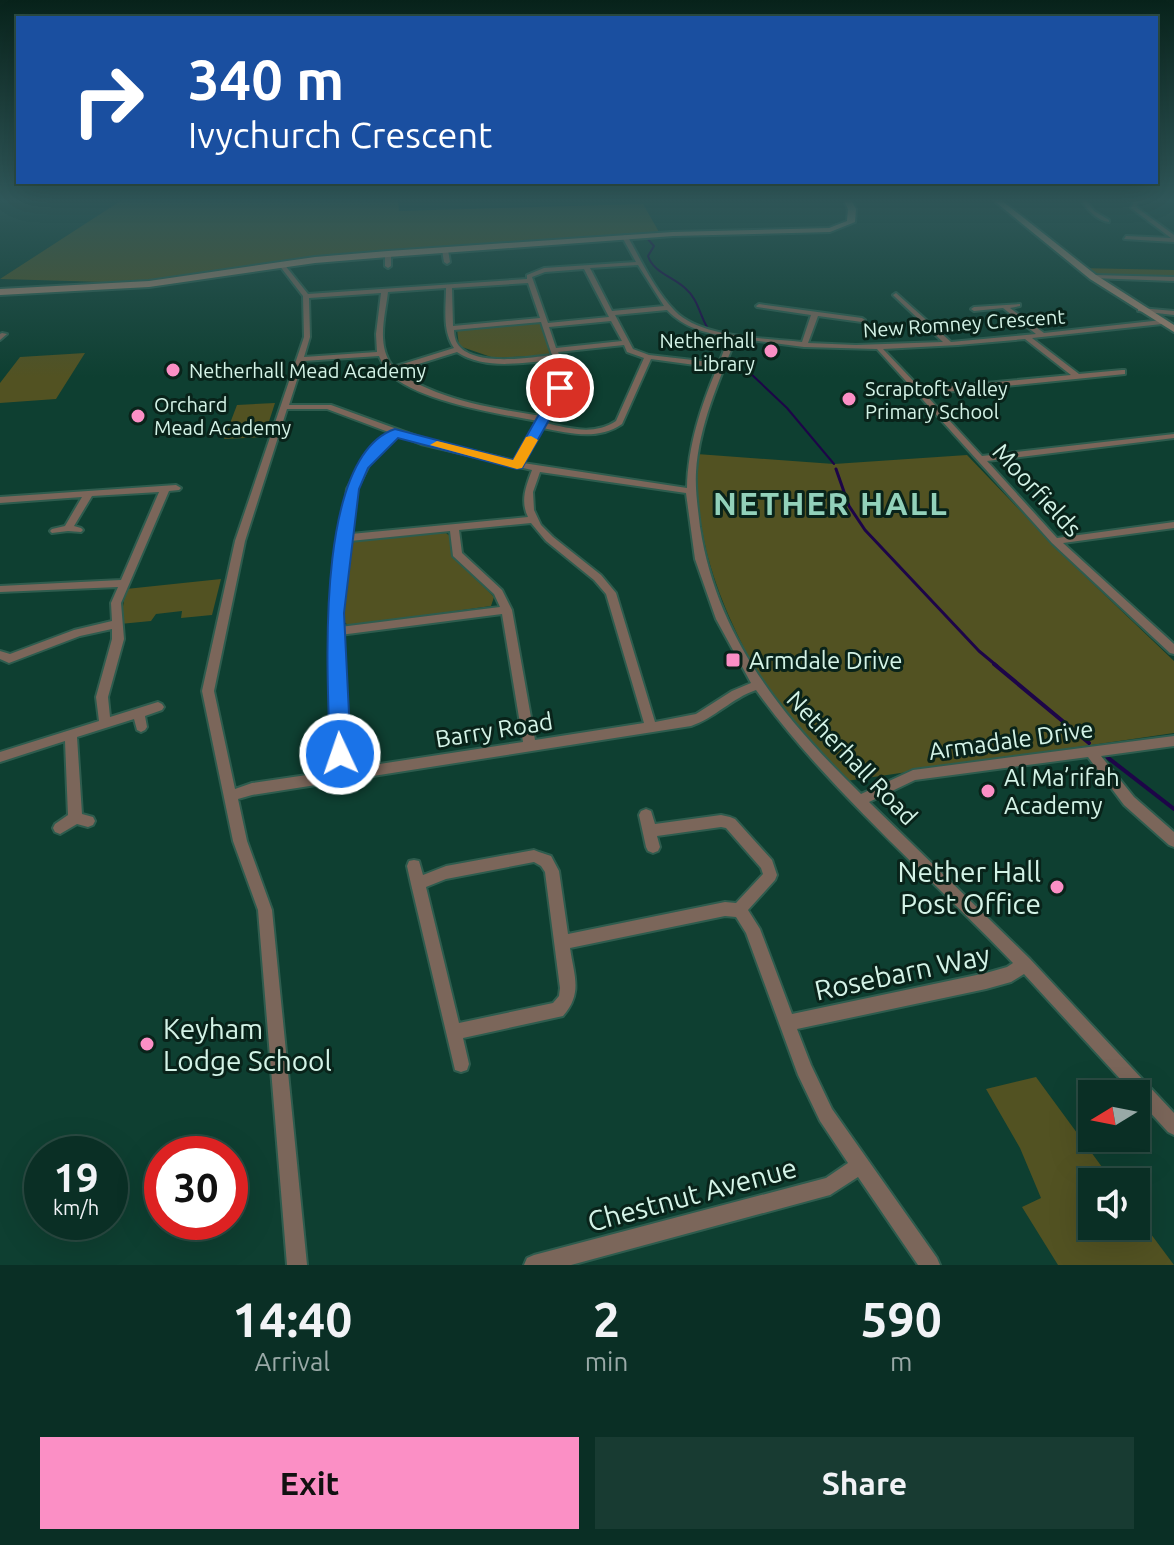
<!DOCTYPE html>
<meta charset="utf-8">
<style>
body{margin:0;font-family:Ubuntu,sans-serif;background:#183b32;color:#f1f3f6;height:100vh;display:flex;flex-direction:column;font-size:30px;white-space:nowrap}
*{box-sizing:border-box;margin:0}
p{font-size:26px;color:#99a9a7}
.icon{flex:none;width:44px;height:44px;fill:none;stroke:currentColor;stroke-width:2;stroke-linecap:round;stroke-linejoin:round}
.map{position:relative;height:1265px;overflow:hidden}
.side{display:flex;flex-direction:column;background:#0a2f25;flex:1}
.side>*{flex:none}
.top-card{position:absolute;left:16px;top:16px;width:1142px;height:168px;border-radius:0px;box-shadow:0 8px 32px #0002,0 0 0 2px #2a4a42;background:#1a4fa0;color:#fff;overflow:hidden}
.needle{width:52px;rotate:260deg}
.controls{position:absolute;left:1078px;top:1080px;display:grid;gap:16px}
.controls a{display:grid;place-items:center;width:72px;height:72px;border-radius:0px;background:#0a2f25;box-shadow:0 8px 32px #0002,0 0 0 2px #2a4a42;font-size:40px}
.speed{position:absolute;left:24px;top:1136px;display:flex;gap:16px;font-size:40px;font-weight:700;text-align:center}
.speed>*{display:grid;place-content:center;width:104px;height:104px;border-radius:50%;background:#0a2f25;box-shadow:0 8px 32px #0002,0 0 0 2px #2a4a42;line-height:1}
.speed small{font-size:20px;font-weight:400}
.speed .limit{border:12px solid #d22;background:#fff;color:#111}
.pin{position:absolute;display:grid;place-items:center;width:68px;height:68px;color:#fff;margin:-34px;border:4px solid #fff;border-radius:50%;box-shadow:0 2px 8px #0007}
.me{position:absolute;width:88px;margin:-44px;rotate:357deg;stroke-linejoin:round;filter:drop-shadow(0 0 6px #0008)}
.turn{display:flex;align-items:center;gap:28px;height:168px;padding:0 40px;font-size:36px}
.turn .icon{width:104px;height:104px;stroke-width:2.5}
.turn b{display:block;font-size:56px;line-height:68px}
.eta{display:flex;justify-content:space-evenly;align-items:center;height:136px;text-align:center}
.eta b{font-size:48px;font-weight:700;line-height:56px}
.primary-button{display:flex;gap:16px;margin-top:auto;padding:16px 40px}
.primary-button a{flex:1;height:92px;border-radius:0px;background:#fb8fc5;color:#111;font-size:32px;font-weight:700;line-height:92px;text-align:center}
.primary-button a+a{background:#183b32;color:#f1f3f6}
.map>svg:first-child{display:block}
.green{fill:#525222}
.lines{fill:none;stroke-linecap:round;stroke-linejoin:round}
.stream-far2{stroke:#1d0548;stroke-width:2}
.stream-far1{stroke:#1d0548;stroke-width:3}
.stream{stroke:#1d0548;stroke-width:4}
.street-casing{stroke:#2e5c4e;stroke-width:4}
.secondary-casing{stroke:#2e5c4e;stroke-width:4}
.street{fill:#7b665a;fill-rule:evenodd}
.secondary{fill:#a1806e;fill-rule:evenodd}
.route{fill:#1a73e8;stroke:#114b97;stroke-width:2}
.slow{fill:#f59e0b}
.poi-dot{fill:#fb8fc5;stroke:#09231a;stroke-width:3}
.labels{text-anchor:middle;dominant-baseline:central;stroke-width:6;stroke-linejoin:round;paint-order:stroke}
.far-street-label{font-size:20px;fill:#d4f3e7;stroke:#09231a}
.far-poi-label{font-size:20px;fill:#d4f3e7;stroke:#09231a;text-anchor:start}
.street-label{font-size:24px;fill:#d4f3e7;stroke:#09231a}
.poi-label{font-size:24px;fill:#d4f3e7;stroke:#09231a;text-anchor:start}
.near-poi-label{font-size:28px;fill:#d4f3e7;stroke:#09231a;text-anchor:end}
.near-street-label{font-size:28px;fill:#d4f3e7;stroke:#09231a}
.district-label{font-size:32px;font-weight:bold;letter-spacing:2px;fill:#92d1ba;stroke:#09231a}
</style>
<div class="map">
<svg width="1174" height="1265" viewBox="0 0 1174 1265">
<rect width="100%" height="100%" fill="#0e3f31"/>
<path class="green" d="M122,200h276l1,11 244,-7 16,28 -315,23 -205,28 -139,-4z
M1078,268l96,2v8l-81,-1z
M540,322l11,33 -57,3 -35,-12 -2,-17z
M85,353l-29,46 -56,4v-20l20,-26z
M275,403l-11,34 -40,2 13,-34z
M697,454l137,10 133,-9 95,99 112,107v72l-328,48c-28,-29 -60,-58 -82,-93 -8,-13 -15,-30 -22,-44 -32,-65 -47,-117 -45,-190z
M446,533l5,4c1,27 26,41 43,60l-3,9 -142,20 -7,-6 8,-76 8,-5z
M221,579l-9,36 -31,3 1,-7 -26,3 -5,7 -31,3 6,-35z
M1036,1077l77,105h-21v44h44v-12l38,51h-116l-36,-58 19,-9 -21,-50 -34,-59z"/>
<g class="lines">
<path class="stream-far2" d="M646,237l8,9 -6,10c5,16 25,21 37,32 13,11 14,25 22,39
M749,372l38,36 47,56"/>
<path class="stream-far1" d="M836,469l13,37 16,24 114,121 18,15"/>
<path class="stream" d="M994,664l95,79
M1107,757l67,52"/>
<g class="street-casing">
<path id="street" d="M1081,200h5l8,11 15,9v2c-13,-2 -21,-12 -28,-22z
M1140,200h13l-15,3 -2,4 38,28v7l-50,-3 2,-3 45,2 -40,-30 3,-7z
M625,235l3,2c14,25 26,52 47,74 26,27 90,27 127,31l9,-27 -54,-8 -1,-1 3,-2 103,14 3,2 -3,2 -44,-6 -10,27 48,2 87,-3 -49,-46 -1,-1 3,-2 55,49 85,-8 -33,-26 -29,3 -3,-2 3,-2 46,-3v2l-10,2 34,25 118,-13 3,2 -3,2 -130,14 47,36 43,-4h3v4l-200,20 57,62 192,-22v4l-187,23 70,77 117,-16v6l-111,15 111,101v10l-4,-1 -118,-110 -175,-194 -73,-2 -68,-9c-17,43 -37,87 -40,134 -1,19 2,37 4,55 17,111 83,191 161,267l52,-24 261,-34v10l-73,10 33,41 40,35v15l-5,-2 -45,-40 -36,-48 -173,23 -46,22 161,157 144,154v22l-6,-3 -32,-35v-3h-2l-110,-120 -13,8 -25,7 -189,40 14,36 21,44 105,149 3,7h-22l-60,-88 -28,18 -259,70h-47l3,-7 7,-3 292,-77 22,-15 -28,-42 -22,-46 -52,-142 -10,-16 -11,-1 -155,32c4,28 13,45 -7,68l-100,22 6,26 -2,6 -6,2 -6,-2 -44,-186 -4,-18 2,-5 5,-1 5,1 4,14 23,-9 88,-16 5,2 12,4 8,15 9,63 157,-32 11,1 27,-29 -2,-6 -35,-40 -5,-1 -64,9 3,11 -2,4 -5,2 -5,-2 -2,-4 -7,-32 2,-4 5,-2 5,2 4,13 66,-9 9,2 5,2 37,41 5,15 -2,5 -27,30 12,19 32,85 194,-41 21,-6 6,-4c-86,-90 -183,-171 -257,-273 -24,8 -41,28 -65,36l-439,69 -14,4 9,42 25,69 35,355h-20l-29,-355 -25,-69 -31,-150 33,-150 69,-204 -1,-41 -24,-31 5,-1 24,30 219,-15v-4l17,-7 92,-6 -14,-25zM638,265l26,41 -52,5 -22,-43zM584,269l25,48 -61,6 -16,-46 13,-5zM528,283l12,35 -87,8 -1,-38zM446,288c0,20 -4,43 8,60l-61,19c-17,-22 -8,-50 -5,-75zM381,293l-5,41 1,18 -73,5 6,-20 -1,-39zM667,310c17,18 39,23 62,27l-10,26 -70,-8 -16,-6 -18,-34zM611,321l11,20 -66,7 -7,-21zM541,322l11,33c-24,3 -81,12 -95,-12 -2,-3 -3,-10 -3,-13zM1025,339l46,36 -150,14 -38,-40 75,-4zM624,345l3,7 17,6 -28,63c-22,15 -47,7 -71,2 15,-26 28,-42 13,-71zM457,352c27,18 65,11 96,8 8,25 0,34 -12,56 -50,-8 -103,-16 -145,-45zM379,356c2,5 6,12 9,16 27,29 111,42 150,49l-23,40 -88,-21 -96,-35h-42l14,-44zM651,359l66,9c-16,38 -29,77 -30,120l-164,-25 19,-35c28,5 55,13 80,-4zM287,409h40l64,24 -27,25 -17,31 -18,143 5,139 -82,12 -17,6 -21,-98 31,-150zM398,435l23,9 111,26c-6,16 -12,31 -4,47l-177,17 6,-45 14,-28zM540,472l146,21 9,66 21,60 35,64 -19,8 -36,23 -41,8 -39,-129 -15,-18 -48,-38 -12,-12 -7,-15 -1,-18zM531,523l15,18 48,39 12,14 38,129 -109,17 -23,-130 -10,-20 -40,-37 -3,-23zM450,531l3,25 41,38 6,13 -160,20 10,-86zM502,614l21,128 -176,27 -7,-134zM534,862l7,4 4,6 15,116 -1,8 -6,7 -94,20 -33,-136 20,-8z
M445,248l3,2 2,12 -3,2 -3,-2 -2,-12z
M388,252l3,2v12l-3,2 -3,-2v-12z
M1093,275l81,2v4l-83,-3 -1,-1z
M1140,308l34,3v4l-36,-4v-2z
M2,333l5,1 -7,6v-6z
M176,485l5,3 -2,2 -10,1 -48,112 3,36 -16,58 2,20 48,-15 4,2 2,3 -2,3 -17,6 2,11 -2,3 -4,2 -4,-2 -3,-11 -57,18 5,77 11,3 2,4 -2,4 -5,2 -11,-3 -17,10 -5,-2 -2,-4 2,-4 13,-9 -3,-74 -65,21v-10l99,-31 -3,-24 16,-58v-10l-32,7 -71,27 -9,-4v-8l10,3 64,-24 38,-9 -1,-18 7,-16 -118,5v-6l121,-6 38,-88 -67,4 -18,30 7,2 2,2 -2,2 -13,-1 -16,2 -2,-2 2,-2 13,-3 17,-29 -82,6v-6z"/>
</g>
<g class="secondary-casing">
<path id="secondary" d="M851,200l5,9 -1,13 -25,10 -157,4 -285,21 -73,6 -166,24 -149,8v-6l149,-8 166,-24 73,-6 285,-19 156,-4 18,-7 1,-12 -4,-8z
M993,200h8l95,75 78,50v7l-84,-53z"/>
</g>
<use href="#street" class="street"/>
<use href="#secondary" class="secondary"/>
</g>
<linearGradient id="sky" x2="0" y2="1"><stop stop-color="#08231b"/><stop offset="0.53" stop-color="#30585a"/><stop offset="1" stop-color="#30585a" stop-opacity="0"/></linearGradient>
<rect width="1174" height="377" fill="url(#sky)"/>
<path class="route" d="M560,384l7,4 -45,80 -5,1 -119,-31 -30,30 -9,21 -15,124 7,141 -3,6 -8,3 -7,-3 -3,-6c-2,-71 -18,-297 65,-325l118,31 41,-72z"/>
<path class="slow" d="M531,436l7,4 -16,28 -5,1 -87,-24 7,-4 76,19 13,-23z"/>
<g class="poi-dot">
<circle cx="771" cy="351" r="8"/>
<circle cx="173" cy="370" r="8"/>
<circle cx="849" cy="399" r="8"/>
<circle cx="138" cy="416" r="8"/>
<rect x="725" y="652" width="16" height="16" rx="4"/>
<circle cx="988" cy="791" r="8"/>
<circle cx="1057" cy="887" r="8"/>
<circle cx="147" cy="1044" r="8"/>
</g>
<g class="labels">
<g class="far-street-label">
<text transform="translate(964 323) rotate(-4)">New Romney Crescent</text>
</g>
<g class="far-poi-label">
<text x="755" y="340" text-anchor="end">Netherhall<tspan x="755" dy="23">Library</tspan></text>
<text x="189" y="370">Netherhall Mead Academy</text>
<text x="865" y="388">Scraptoft Valley<tspan x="865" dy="23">Primary School</tspan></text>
<text x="154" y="404">Orchard<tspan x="154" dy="23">Mead Academy</tspan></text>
</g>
<g class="street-label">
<text transform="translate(1037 490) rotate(47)">Moorfields</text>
<text transform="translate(494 730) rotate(-9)">Barry Road</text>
<text transform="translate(1011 740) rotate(-8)">Armadale Drive</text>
<text transform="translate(852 758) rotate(46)">Netherhall Road</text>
</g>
<g class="poi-label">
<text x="749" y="660">Armdale Drive</text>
<text x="1004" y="777">Al Ma’rifah<tspan x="1004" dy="28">Academy</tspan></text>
</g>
<g class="near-poi-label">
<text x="1041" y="871">Nether Hall<tspan x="1041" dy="32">Post Office</tspan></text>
<text x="163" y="1028" text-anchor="start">Keyham<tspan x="163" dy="32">Lodge School</tspan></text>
</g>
<g class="near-street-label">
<text transform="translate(902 972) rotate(-12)">Rosebarn Way</text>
<text transform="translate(692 1194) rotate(-15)">Chestnut Avenue</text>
</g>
<g class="district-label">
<text x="831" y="503">NETHER HALL</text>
</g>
</g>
</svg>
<div class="controls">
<a><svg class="needle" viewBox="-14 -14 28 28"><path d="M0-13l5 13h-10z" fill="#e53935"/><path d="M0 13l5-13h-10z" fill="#99a9a7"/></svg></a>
<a><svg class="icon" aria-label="sound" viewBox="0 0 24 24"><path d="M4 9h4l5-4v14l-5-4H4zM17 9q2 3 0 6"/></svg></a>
</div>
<div class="speed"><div>19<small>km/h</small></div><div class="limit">30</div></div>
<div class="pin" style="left:560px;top:388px;background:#d93025"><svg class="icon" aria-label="arrive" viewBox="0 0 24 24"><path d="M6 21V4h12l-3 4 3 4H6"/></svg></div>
<svg class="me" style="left:340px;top:754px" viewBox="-20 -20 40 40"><circle r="17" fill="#1a73e8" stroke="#fff" stroke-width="3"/><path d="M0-11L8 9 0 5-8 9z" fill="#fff"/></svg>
<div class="top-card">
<div class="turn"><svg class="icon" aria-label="right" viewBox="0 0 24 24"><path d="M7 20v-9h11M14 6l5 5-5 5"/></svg><div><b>340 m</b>Ivychurch Crescent</div></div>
</div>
</div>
<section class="side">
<div class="eta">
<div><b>14:40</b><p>Arrival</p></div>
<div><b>2</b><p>min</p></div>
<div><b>590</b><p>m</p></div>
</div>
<div class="primary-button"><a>Exit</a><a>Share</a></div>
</section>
